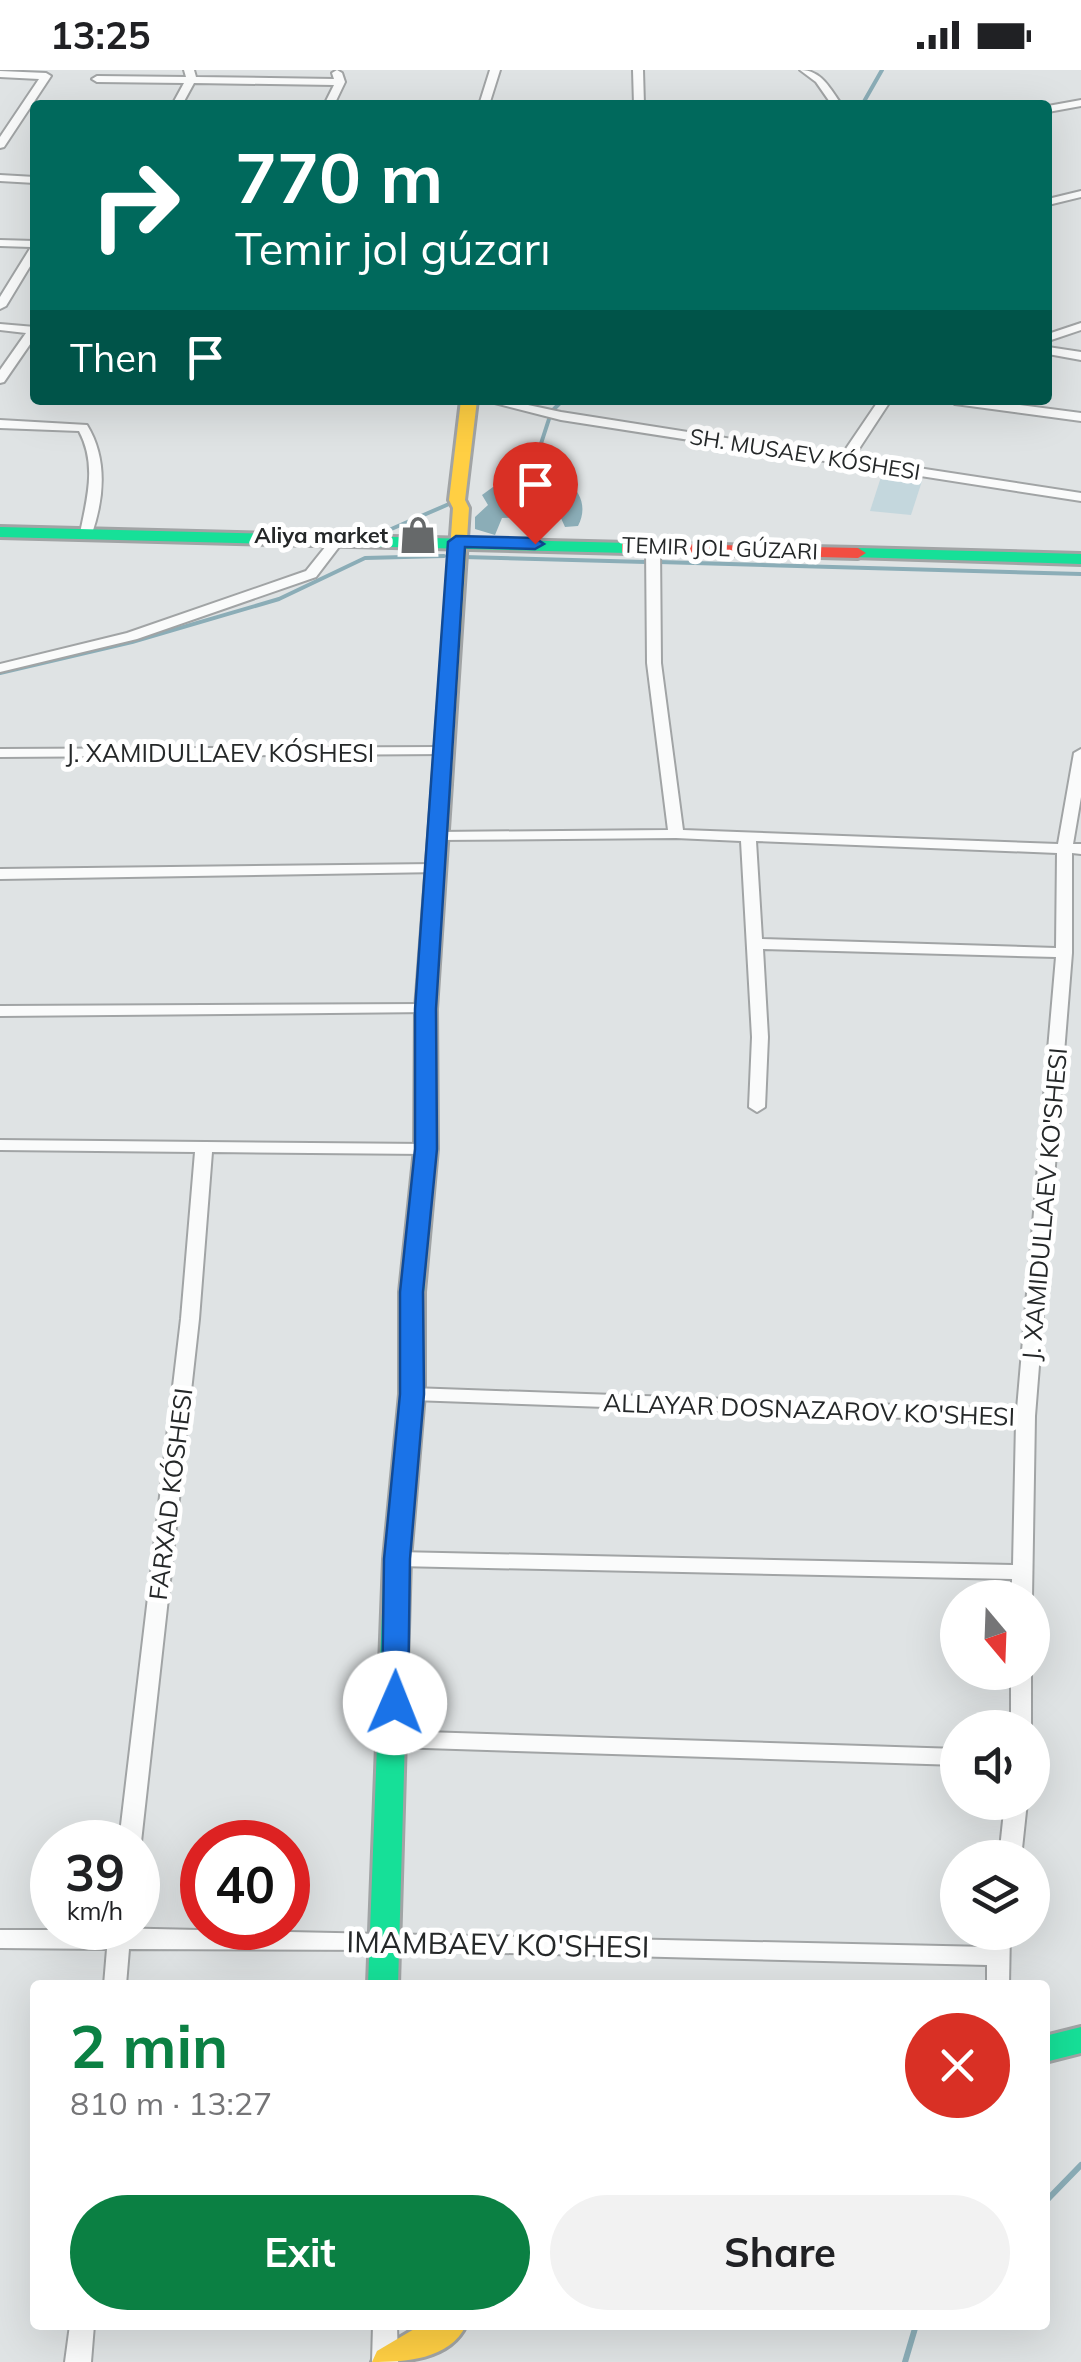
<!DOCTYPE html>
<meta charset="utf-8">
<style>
body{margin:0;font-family:Mulish,sans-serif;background:#f2f2f2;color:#202124;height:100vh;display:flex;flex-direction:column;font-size:38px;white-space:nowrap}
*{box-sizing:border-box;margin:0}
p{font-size:32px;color:#757577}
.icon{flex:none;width:55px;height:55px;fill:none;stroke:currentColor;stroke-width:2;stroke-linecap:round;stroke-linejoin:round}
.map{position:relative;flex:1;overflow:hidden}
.details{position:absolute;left:30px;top:1910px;width:1020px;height:350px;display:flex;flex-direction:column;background:#fff;border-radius:10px;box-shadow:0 10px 40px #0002}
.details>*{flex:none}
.hud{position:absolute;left:30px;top:30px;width:1022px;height:305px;border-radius:10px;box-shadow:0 10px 40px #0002;background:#00695c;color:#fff;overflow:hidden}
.needle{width:65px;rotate:161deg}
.fabs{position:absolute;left:940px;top:1510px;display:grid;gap:20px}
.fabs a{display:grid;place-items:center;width:110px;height:110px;border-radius:50%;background:#fff;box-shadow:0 10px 40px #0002;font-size:50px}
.speed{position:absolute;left:30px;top:1750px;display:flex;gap:20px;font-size:50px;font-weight:700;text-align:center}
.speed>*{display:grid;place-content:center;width:130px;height:130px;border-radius:50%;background:#fff;box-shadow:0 10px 40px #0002;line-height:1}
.speed small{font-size:25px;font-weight:400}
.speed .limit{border:15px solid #d22;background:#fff;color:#111}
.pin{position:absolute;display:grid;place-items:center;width:85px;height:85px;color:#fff;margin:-102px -42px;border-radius:50% 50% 50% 0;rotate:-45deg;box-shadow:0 0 10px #0007}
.pin .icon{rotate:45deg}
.me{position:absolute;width:110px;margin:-55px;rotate:1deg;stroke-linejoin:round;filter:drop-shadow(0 0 8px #0008)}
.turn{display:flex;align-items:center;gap:35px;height:210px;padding:0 40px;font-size:45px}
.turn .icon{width:130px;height:130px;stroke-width:2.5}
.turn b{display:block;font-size:70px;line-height:85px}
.then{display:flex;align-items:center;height:95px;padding:0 40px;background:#0003;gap:20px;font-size:38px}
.round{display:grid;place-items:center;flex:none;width:105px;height:105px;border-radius:52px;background:#f2f2f2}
.overview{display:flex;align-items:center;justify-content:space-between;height:170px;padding:0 40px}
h1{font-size:60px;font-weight:700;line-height:75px;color:#0b8043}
.action{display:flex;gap:20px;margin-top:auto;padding:20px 40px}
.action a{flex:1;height:115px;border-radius:60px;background:#0b8043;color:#fff;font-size:40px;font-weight:700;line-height:115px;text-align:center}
.action a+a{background:#f2f2f2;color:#202124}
.status{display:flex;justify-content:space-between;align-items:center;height:70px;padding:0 50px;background:#fff;direction:ltr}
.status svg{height:28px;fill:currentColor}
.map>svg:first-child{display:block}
.green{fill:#c4d7dd}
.water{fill:#8badb7}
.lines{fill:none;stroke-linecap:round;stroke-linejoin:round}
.stream-far1{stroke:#8badb7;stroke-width:4}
.stream{stroke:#8badb7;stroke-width:6}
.street-casing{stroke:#a1a4a5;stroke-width:4}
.fast-casing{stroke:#a1a4a5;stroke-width:6}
.slow-casing{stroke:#a1a4a5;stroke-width:6}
.jam-casing{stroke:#a1a4a5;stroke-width:6}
.street{fill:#fafbfb;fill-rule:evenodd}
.fast{fill:#16e098;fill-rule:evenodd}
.slow{fill:#ffcf43;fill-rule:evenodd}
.jam{fill:#f24e42;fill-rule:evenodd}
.route{fill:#1a73e8;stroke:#114b97;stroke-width:2.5}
.labels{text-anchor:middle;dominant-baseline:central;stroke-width:10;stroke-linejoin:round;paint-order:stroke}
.far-street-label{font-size:22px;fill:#252829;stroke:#fff}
.far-poi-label{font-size:22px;font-weight:bold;fill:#252829;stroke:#fff;text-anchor:end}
.street-label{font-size:25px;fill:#252829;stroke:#fff}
.near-street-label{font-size:30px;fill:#252829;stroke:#fff}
</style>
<div class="status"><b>13:25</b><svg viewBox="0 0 49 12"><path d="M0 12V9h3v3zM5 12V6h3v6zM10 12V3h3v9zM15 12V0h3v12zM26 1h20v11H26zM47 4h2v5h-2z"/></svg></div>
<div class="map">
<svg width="1081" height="2292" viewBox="0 0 1081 2292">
<rect width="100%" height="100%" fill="#dfe3e4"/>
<path class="green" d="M881,407l41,4 -11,34 -41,-4z"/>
<path class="water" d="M566,411c16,11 21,28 12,45l-13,1 -5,-11 -58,2 -7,17 -20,-6v-12l13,-12 -6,-10 11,-8 19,-2 8,8z"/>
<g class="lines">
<path class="stream-far1" d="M862,35l20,-35
M554,339l9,-9
M535,392l14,-43
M389,460l60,-26
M464,487l182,5
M659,492l422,12
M0,603l132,-31 147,-43 86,-41 79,-2"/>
<path class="stream" d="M1045,2132l36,-37
M905,2292l11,-37"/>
<g class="street-casing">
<path id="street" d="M184,0h10l2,7 138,2 -2,-6 5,-3 5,3 3,9 -11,23h-10l10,-20 -140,-2 -12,22h-10l12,-22 -87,-1 -5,-3 5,-3 89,1z
M490,0h10l-11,35h-10z
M633,0h10l1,35h-10z
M800,0c22,0 30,19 42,35h-10l-16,-23z
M0,1l46,2 5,3 -47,71 -4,1v-11l39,-58 -39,-2z
M1081,30v6l-33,6v-6z
M0,105l35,2v6l-35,-2z
M1081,121v6l-33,8v-6z
M0,170l35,1v17l-29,48 -6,3v-12l31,-50 -31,-1z
M1081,253v7l-33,11v-7z
M0,254l35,3v10l-31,45 -4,1v-13l26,-37 -26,-3z
M1048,277l33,5v8l-33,-6z
M483,330h22l56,12 280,44 38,-56h12l-38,58 228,35v8l-520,-81z
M949,330h33l99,13v8l-126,-17z
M0,350l87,5c21,34 17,75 4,111h-10l-1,-3c7,-34 17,-69 -1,-102l-79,-3z
M339,465l6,4 -29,38 -179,62 -137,33v-8l127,-31 179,-62 28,-35z
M653,472l7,4 1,117 22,167 375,14 16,-91 7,-4v48l-8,47h8v10l-9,-1v100l-37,463 -3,182h-20v-19l-615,-13 -7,-2 -3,-5 3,-5 7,-2 616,13 3,-143 -604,-22 -7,-1 -2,-5 2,-5 7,-1 605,21 39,-452 -293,-8 5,88 -3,70 -8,5 -8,-5 3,-70 -11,-196 -65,-3 -238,2 -7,-4 7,-4 230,-2 -21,-167 -1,-117zM756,771l301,12 -1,95 -294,-9z
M441,677l5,1v6l-446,3v-8z
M436,794l5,2 3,3 -3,3 -441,7v-10z
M426,934l8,5 -2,3 -432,4v-10z
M0,1070l426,4 9,5 -9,5 -214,-2 -13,167 -58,523 -3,6v-6h-19l62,-523 14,-167 -195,-2z
M1011,1602h20v56h-20z
M394,1661l564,18v16l-564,-18 -7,-2 -4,-6 4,-6z
M1005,1732h22l-6,56h-22z
M109,1858l879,19v-15h22l-1,53h-22v-20l-604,-15 -254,-1 -3,36h-22l3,-36 -107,-1v-18h109z
M70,2255h24l-3,37h-26z
M373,2255h24l1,37h-26z"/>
</g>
<g class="fast-casing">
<path id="fast" d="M0,457l628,16 8,5 -8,5 -628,-16z
M858,478l223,6v10l-229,-7v-8z
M442,708l9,6 -15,225 1,140 -13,143v102l-14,165 -12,426h-30l16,-426 16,-165v-102l15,-143 1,-140 17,-225z
M1081,1957v26l-36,9v-26z"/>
</g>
<g class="slow-casing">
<path id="slow" d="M461,330h16l-12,100 4,8 -18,276 -9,6 -9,-6 20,-276 -4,-8z
M421,2255h45c-16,35 -62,37 -94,37l5,-11z"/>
</g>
<g class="jam-casing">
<path id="jam" d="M628,473l230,5 8,5 -8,5 -236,-6v-8z"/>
</g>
<use href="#street" class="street"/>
<use href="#fast" class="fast"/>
<use href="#slow" class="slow"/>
<use href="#jam" class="jam"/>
</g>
<path class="route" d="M456,466l79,2 9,6 -9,5 -70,-2 -29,462 1,140 -14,143 1,102 -14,165 -2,144 -13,11 -13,-11 2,-144 16,-165v-102l15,-143v-140l33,-467z"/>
<defs>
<g id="shop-bare" transform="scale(3)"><path d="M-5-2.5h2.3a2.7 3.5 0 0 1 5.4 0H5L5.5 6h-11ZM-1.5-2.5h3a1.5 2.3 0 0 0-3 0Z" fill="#66696a" stroke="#fff" stroke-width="2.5" paint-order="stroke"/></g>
</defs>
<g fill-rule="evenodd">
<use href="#shop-bare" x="418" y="465"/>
</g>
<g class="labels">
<g class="far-street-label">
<text transform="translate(805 384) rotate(9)">SH. MUSAEV KÓSHESI</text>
<text transform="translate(720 478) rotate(2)">TEMIR JOL GÚZARI</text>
</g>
<g class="far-poi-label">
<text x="388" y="465">Aliya market</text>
</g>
<g class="street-label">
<text x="220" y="682">J. XAMIDULLAEV KÓSHESI</text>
<text transform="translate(1044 1134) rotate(-85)">J. XAMIDULLAEV KO'SHESI</text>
<text transform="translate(809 1339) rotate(2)">ALLAYAR DOSNAZAROV KO'SHESI</text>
<text transform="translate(170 1424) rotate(-83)">FARXAD KÓSHESI</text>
</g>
<g class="near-street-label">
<text transform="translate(498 1874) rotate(1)">IMAMBAEV KO'SHESI</text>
</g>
</g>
</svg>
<div class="fabs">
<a><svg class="needle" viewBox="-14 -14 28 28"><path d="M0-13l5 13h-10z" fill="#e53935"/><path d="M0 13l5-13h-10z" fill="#757577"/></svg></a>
<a><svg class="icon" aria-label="sound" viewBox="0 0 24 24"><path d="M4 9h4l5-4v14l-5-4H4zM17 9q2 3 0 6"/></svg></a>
<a><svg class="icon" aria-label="layers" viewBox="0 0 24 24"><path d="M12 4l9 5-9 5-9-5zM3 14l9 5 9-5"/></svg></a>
</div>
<div class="speed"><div>39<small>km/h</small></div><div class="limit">40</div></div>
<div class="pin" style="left:535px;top:474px;background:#d93025"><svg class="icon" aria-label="arrive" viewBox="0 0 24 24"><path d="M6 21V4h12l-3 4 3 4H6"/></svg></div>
<svg class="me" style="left:395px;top:1633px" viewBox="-20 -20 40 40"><circle r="19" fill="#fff"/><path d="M0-13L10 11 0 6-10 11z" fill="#1a73e8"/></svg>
<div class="hud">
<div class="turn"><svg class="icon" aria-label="right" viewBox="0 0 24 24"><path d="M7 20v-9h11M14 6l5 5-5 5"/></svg><div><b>770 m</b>Temir jol gúzarı</div></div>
<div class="then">Then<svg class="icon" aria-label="arrive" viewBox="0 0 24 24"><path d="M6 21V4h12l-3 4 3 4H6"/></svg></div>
</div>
<section class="details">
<div class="overview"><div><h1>2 min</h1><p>810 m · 13:27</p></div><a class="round" style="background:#d93025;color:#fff"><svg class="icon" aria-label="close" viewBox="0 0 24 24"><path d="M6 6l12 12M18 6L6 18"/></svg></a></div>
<div class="action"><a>Exit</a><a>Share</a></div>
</section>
</div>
